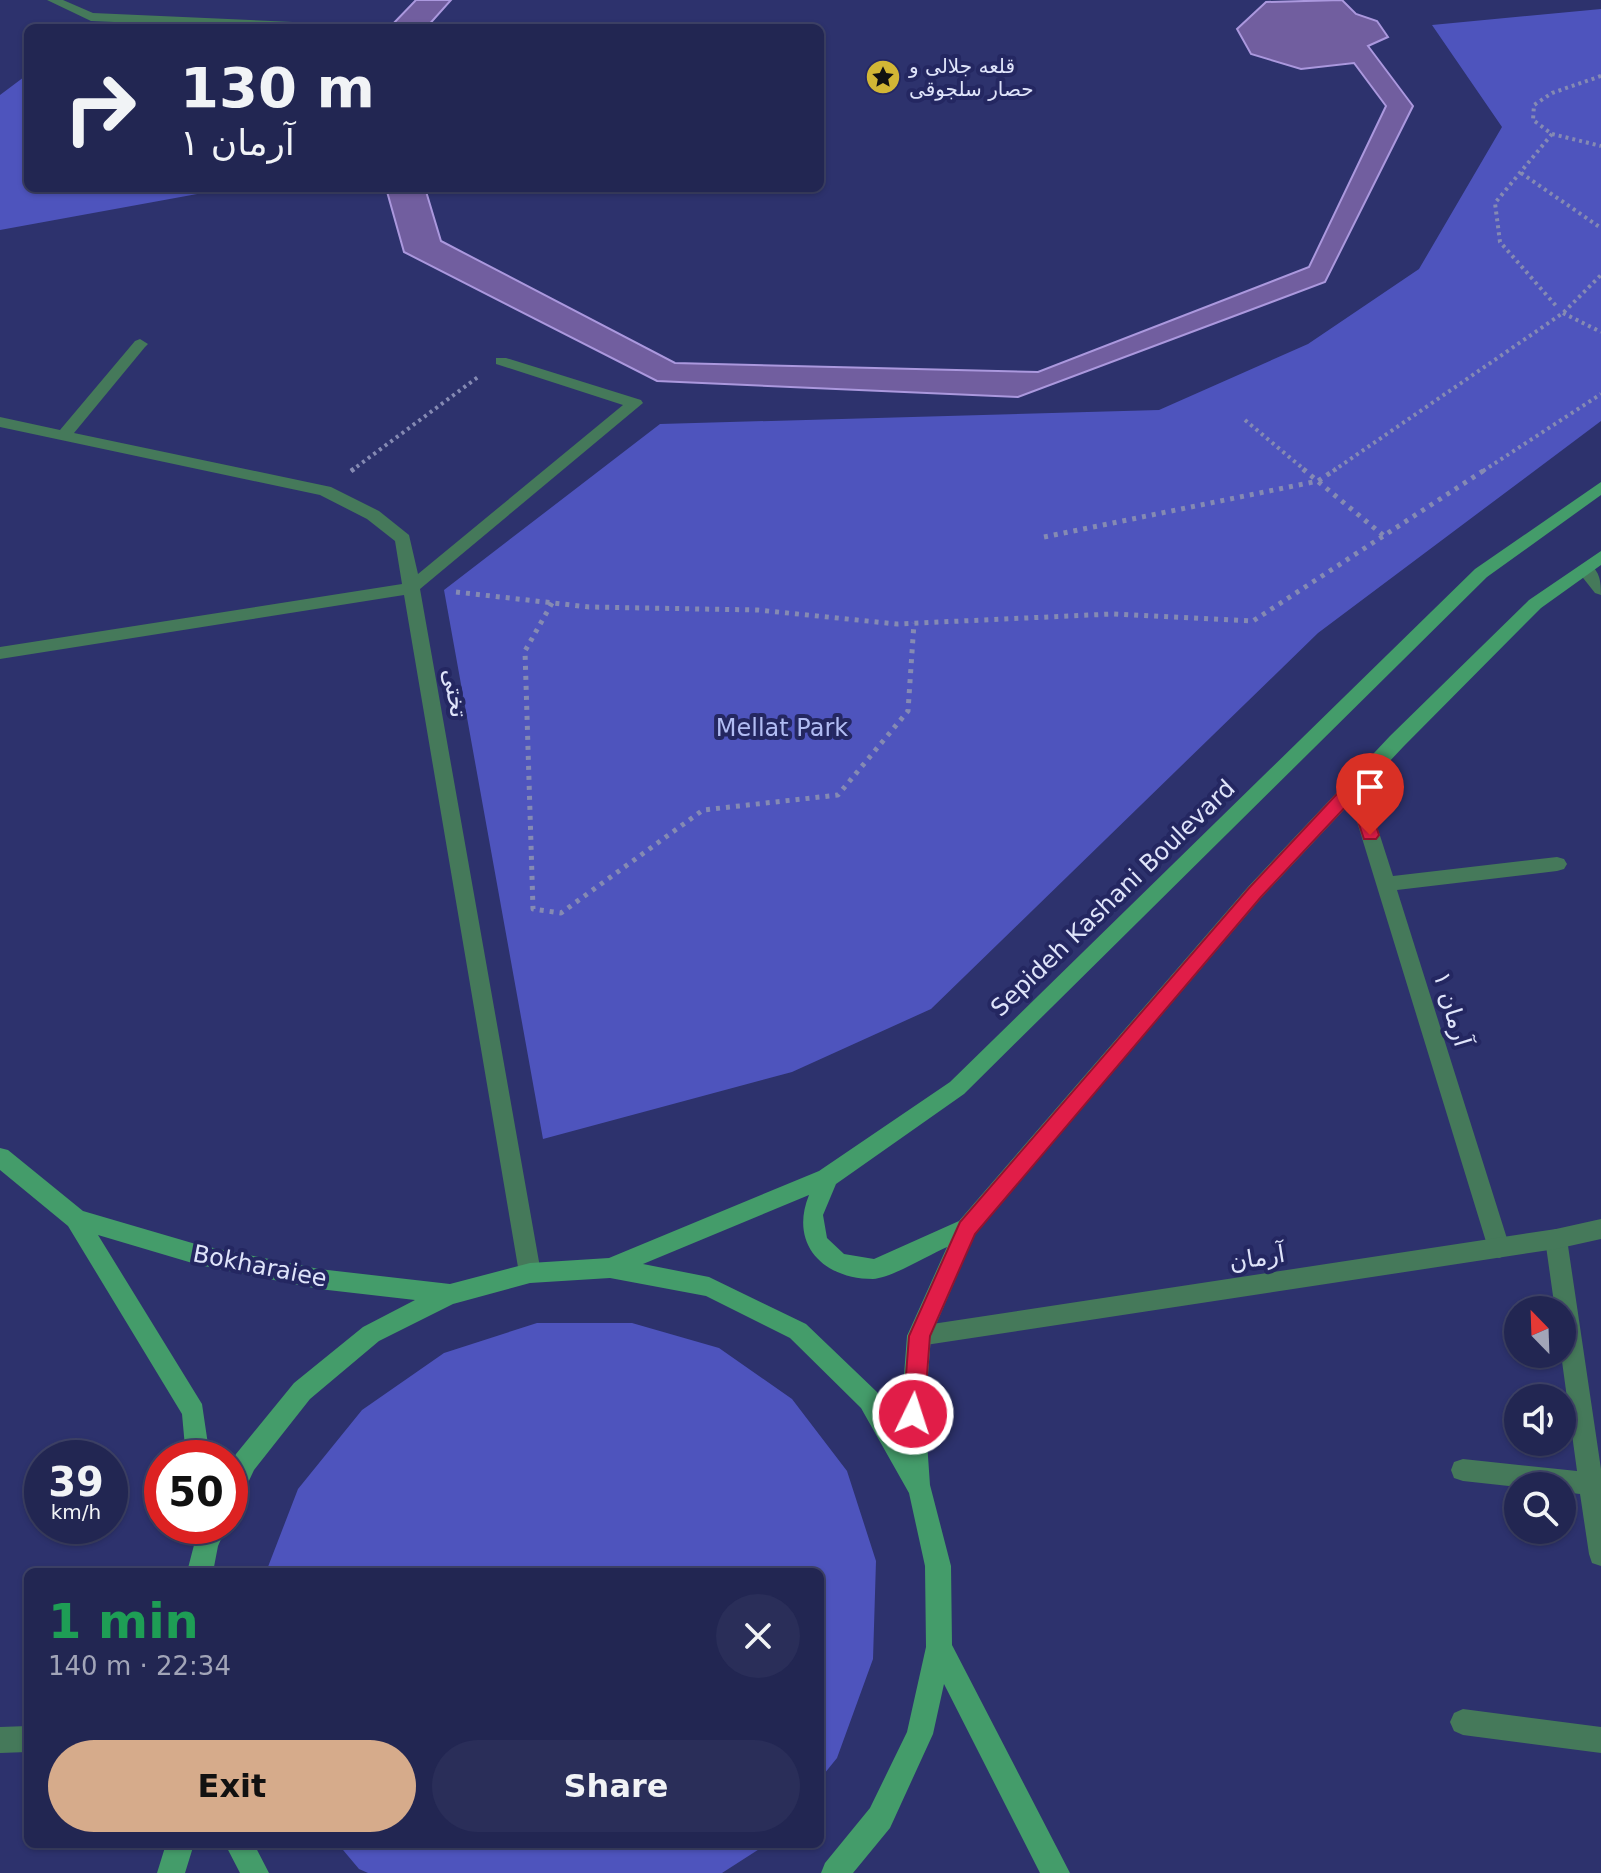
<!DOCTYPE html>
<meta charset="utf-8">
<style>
body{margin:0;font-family:"DejaVu Sans",Cairo,sans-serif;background:#2a2e59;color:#f1f3f6;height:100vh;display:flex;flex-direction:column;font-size:30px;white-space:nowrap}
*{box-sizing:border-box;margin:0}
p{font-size:26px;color:#a2a5b8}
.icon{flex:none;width:44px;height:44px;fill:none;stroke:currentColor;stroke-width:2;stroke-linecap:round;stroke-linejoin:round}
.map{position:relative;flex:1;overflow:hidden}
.sheet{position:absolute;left:24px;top:1568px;width:800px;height:280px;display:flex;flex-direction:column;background:#222652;border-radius:12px;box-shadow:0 2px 6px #0004,0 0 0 2px #3f4369}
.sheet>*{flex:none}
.hud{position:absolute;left:24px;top:24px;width:800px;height:168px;border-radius:12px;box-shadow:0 2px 6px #0004,0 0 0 2px #3f4369;background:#222652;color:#f1f3f6;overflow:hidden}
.needle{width:52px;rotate:337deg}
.buttons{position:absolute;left:1504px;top:1296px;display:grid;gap:16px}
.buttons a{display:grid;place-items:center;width:72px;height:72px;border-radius:50%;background:#222652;box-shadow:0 2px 6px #0004,0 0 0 2px #3f4369;font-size:40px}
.speed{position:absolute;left:24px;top:1440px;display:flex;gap:16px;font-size:40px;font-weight:700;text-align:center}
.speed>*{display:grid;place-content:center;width:104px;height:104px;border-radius:50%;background:#222652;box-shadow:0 2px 6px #0004,0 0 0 2px #3f4369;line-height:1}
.speed small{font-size:20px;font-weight:400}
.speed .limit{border:12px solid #d22;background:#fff;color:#111}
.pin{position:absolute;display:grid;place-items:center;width:68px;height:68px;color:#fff;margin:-82px -34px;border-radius:50% 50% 50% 0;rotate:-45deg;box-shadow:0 0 8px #0007}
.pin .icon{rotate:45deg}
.me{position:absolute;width:88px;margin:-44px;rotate:4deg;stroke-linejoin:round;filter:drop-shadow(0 0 6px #0008)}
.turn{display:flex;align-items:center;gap:28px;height:168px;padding:0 24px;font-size:36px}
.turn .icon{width:104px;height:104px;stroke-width:2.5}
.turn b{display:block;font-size:56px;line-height:68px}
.round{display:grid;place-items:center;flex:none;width:84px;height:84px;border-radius:42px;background:#2a2e59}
.head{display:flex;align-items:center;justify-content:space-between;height:136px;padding:0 24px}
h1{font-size:48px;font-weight:700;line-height:60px;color:#1e9e55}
.action{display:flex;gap:16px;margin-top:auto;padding:16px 24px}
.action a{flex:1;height:92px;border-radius:48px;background:#d6ab8b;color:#111;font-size:32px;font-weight:700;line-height:92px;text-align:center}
.action a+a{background:#2a2e59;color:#f1f3f6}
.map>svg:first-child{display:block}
.green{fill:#4e54bd}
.building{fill:#715e9f;stroke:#ab98de;stroke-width:2}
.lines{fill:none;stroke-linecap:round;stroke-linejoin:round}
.path-far1{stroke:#858ab3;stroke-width:4;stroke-dasharray:3 4;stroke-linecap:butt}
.path{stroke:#858ab3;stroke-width:5;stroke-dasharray:4 6;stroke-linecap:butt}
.service{fill:#45795a;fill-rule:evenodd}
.minor{fill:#45795a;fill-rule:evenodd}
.tertiary{fill:#45795a;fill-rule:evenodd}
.secondary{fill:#449c6a;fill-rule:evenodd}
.route{fill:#e11d48;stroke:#92132f;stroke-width:2}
.labels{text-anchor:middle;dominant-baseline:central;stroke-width:8;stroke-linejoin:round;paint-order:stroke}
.far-poi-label{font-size:20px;fill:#dfe4fa;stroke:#242761;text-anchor:start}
.street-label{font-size:24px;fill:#dfe4fa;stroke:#242761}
.park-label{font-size:24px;fill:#b1bcf3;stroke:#242761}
</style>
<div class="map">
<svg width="1601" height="1873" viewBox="0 0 1601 1873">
<rect width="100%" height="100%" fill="#2d326d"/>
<path class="green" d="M1601,9v412l-283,212 -387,376 -139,63 -249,67 -99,-549 216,-166 499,-14 149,-66 111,-75 83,-142 -70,-102z
M28,74v114h202l-230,42v-135z
M537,1323h95l87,25 73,51 55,72 29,90 -3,98 -36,99 -17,21v-207h-554l32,-83 64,-79 82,-57z
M338,1844h429l-45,29h-354l-9,-4z"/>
<path class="building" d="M416,0h35l-25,28h-37z
M1342,0l14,14 21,7 11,16 -20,9 45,60 -88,176 -307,115 -361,-16 -253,-129 -18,-64h39l16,53 234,122 363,9 271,-105 77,-161 -32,-43 -53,6 -50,-15 -14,-25 29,-27z"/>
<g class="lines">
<path class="path-far1" d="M1601,76l-49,17 -18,12 -1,15 19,14 49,12
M1552,134l-57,69 5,39 58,66
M1521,173l80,55
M1563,313l38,19
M1245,420l61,51
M351,471l127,-94
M1333,471l230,-158 38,-38
M1483,471l118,-77"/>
<path class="path" d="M1303,469l81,67
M351,471l3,-2
M1044,537l274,-56 18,-12
M456,592l133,15 169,3 139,14 215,-10 141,7 233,-152
M552,603l-27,48 8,258 28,4 142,-103 135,-15 70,-84 6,-88"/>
<path class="service" d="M28,1726v26l-28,1v-26z"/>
<path class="minor" d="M47,0h16l30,13 244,11 6,4h-91l-161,-7z
M140,339l8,5 -3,3 -71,86 257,54 48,24 30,24 9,39 205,-169 -127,-41v-6h10l135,42 2,3 -223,186 121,684 -3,7 -8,3 -8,-3 -3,-7 -115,-678 -404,64v-12l402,-63 -7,-43 -28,-22 -47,-24 -320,-68v-10l60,13 75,-89z
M1585,563c15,5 16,18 16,32l-6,-2 -19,-24z
M1355,779l9,7 29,90 164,-19 7,2 3,5 -3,5 -7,2 -160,19 113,358 -3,7 -8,3 -8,-3 -3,-7 -142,-462z
M1556,1229l8,3 3,7 34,230v97l-9,-3 -3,-9 -9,-60 -18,-2v-6l-44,1 -55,-6 -9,-3 -3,-8 3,-8 9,-3 114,12 -16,-117 1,-44h-7l-10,-71 3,-7z
M1463,1709l138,18v26l-138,-18 -9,-4 -4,-9 4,-9z"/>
<path class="tertiary" d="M1601,1219v20l-45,10 -637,97 -8,-3 -4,-7 4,-7 8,-3 637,-97z"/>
<path class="secondary" d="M1601,482v13l-114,82 -523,517 -128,90 -13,31 4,23 17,16 30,5 85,-38 289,-334 142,-151 139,-136 72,-49v14l-60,43 -137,138 -142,151 -287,337 -44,102 -6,78 5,71 21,81 1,79 118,228h-30l-96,-189 -11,50 -43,94 -37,45h-32l4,-10 45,-55 37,-76 19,-85 -1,-81 -16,-73 -48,-85 -71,-70 -84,-42 -96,-18 -80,5 -77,21 -74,37 -69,58 -56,71 -15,32 -9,4v-38l6,-14 58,-71 69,-56 52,-27 -96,-11 -120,-24 -101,-30 104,169 8,54h-24l-4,-44 -114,-188 -68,-56v-22l8,2 75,61 116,34 120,24 131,15 80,-21 79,-5 210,-87 131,-89 525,-513zM809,1195c-20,49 14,84 64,84 18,-1 56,-24 74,-32l-40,89 -6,78 2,23 -26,-45 -71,-68 -97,-47 -66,-13z
M202,1526h25l-9,20 -5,26h-26l7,-27z
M166,1844h28l-9,29h-28z
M225,1844h29l15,29h-29z"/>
</g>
<path class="route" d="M1355,780l8,6 16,49 -3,4h-12l-13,-38 -90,96 -286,337 -45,102 -6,78 -3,7 -8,3 -7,-3 -3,-7 6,-78 51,-114 289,-334 100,-107z"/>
<defs>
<g id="sight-disc" transform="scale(1.8)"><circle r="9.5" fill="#d2b635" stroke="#242761"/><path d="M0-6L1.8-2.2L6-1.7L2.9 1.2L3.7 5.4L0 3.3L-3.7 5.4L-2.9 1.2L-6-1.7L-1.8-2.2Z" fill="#111"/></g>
</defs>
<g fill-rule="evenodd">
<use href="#sight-disc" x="883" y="77"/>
</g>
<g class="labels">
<g class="far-poi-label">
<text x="909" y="66">قلعه جلالی و<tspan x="909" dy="23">حصار سلجوقی</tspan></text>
</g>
<g class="street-label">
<text transform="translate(455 693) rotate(80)">تختی</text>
<text transform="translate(1113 898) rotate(-44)">Sepideh Kashani Boulevard</text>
<text transform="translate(1452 1009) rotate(73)">آرمان ۱</text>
<text transform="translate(1257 1258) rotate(-9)">آرمان</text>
<text transform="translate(260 1266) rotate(11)">Bokharaiee</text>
</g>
<g class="park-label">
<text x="782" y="728">Mellat Park</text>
</g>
</g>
</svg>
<div class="buttons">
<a><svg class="needle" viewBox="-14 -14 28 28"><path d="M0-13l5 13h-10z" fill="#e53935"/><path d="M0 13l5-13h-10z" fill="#a2a5b8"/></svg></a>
<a><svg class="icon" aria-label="sound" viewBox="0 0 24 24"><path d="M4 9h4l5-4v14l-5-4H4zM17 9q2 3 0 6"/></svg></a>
<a><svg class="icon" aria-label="search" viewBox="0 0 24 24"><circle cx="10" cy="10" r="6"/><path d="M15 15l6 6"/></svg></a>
</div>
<div class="speed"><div>39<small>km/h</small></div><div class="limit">50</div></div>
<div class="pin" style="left:1370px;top:835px;background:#d93025"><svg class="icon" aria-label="arrive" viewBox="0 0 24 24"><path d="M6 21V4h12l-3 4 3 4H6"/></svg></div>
<svg class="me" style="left:913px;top:1414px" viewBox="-20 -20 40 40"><circle r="17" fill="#e11d48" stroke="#fff" stroke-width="3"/><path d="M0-11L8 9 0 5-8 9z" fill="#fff"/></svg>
<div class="hud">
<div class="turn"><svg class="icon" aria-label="right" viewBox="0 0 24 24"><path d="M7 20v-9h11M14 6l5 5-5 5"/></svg><div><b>130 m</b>آرمان ۱</div></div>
</div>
<section class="sheet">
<div class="head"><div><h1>1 min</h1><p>140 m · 22:34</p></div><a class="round"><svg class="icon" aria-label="close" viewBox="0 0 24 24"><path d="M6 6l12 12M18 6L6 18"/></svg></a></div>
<div class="action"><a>Exit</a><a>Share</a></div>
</section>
</div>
